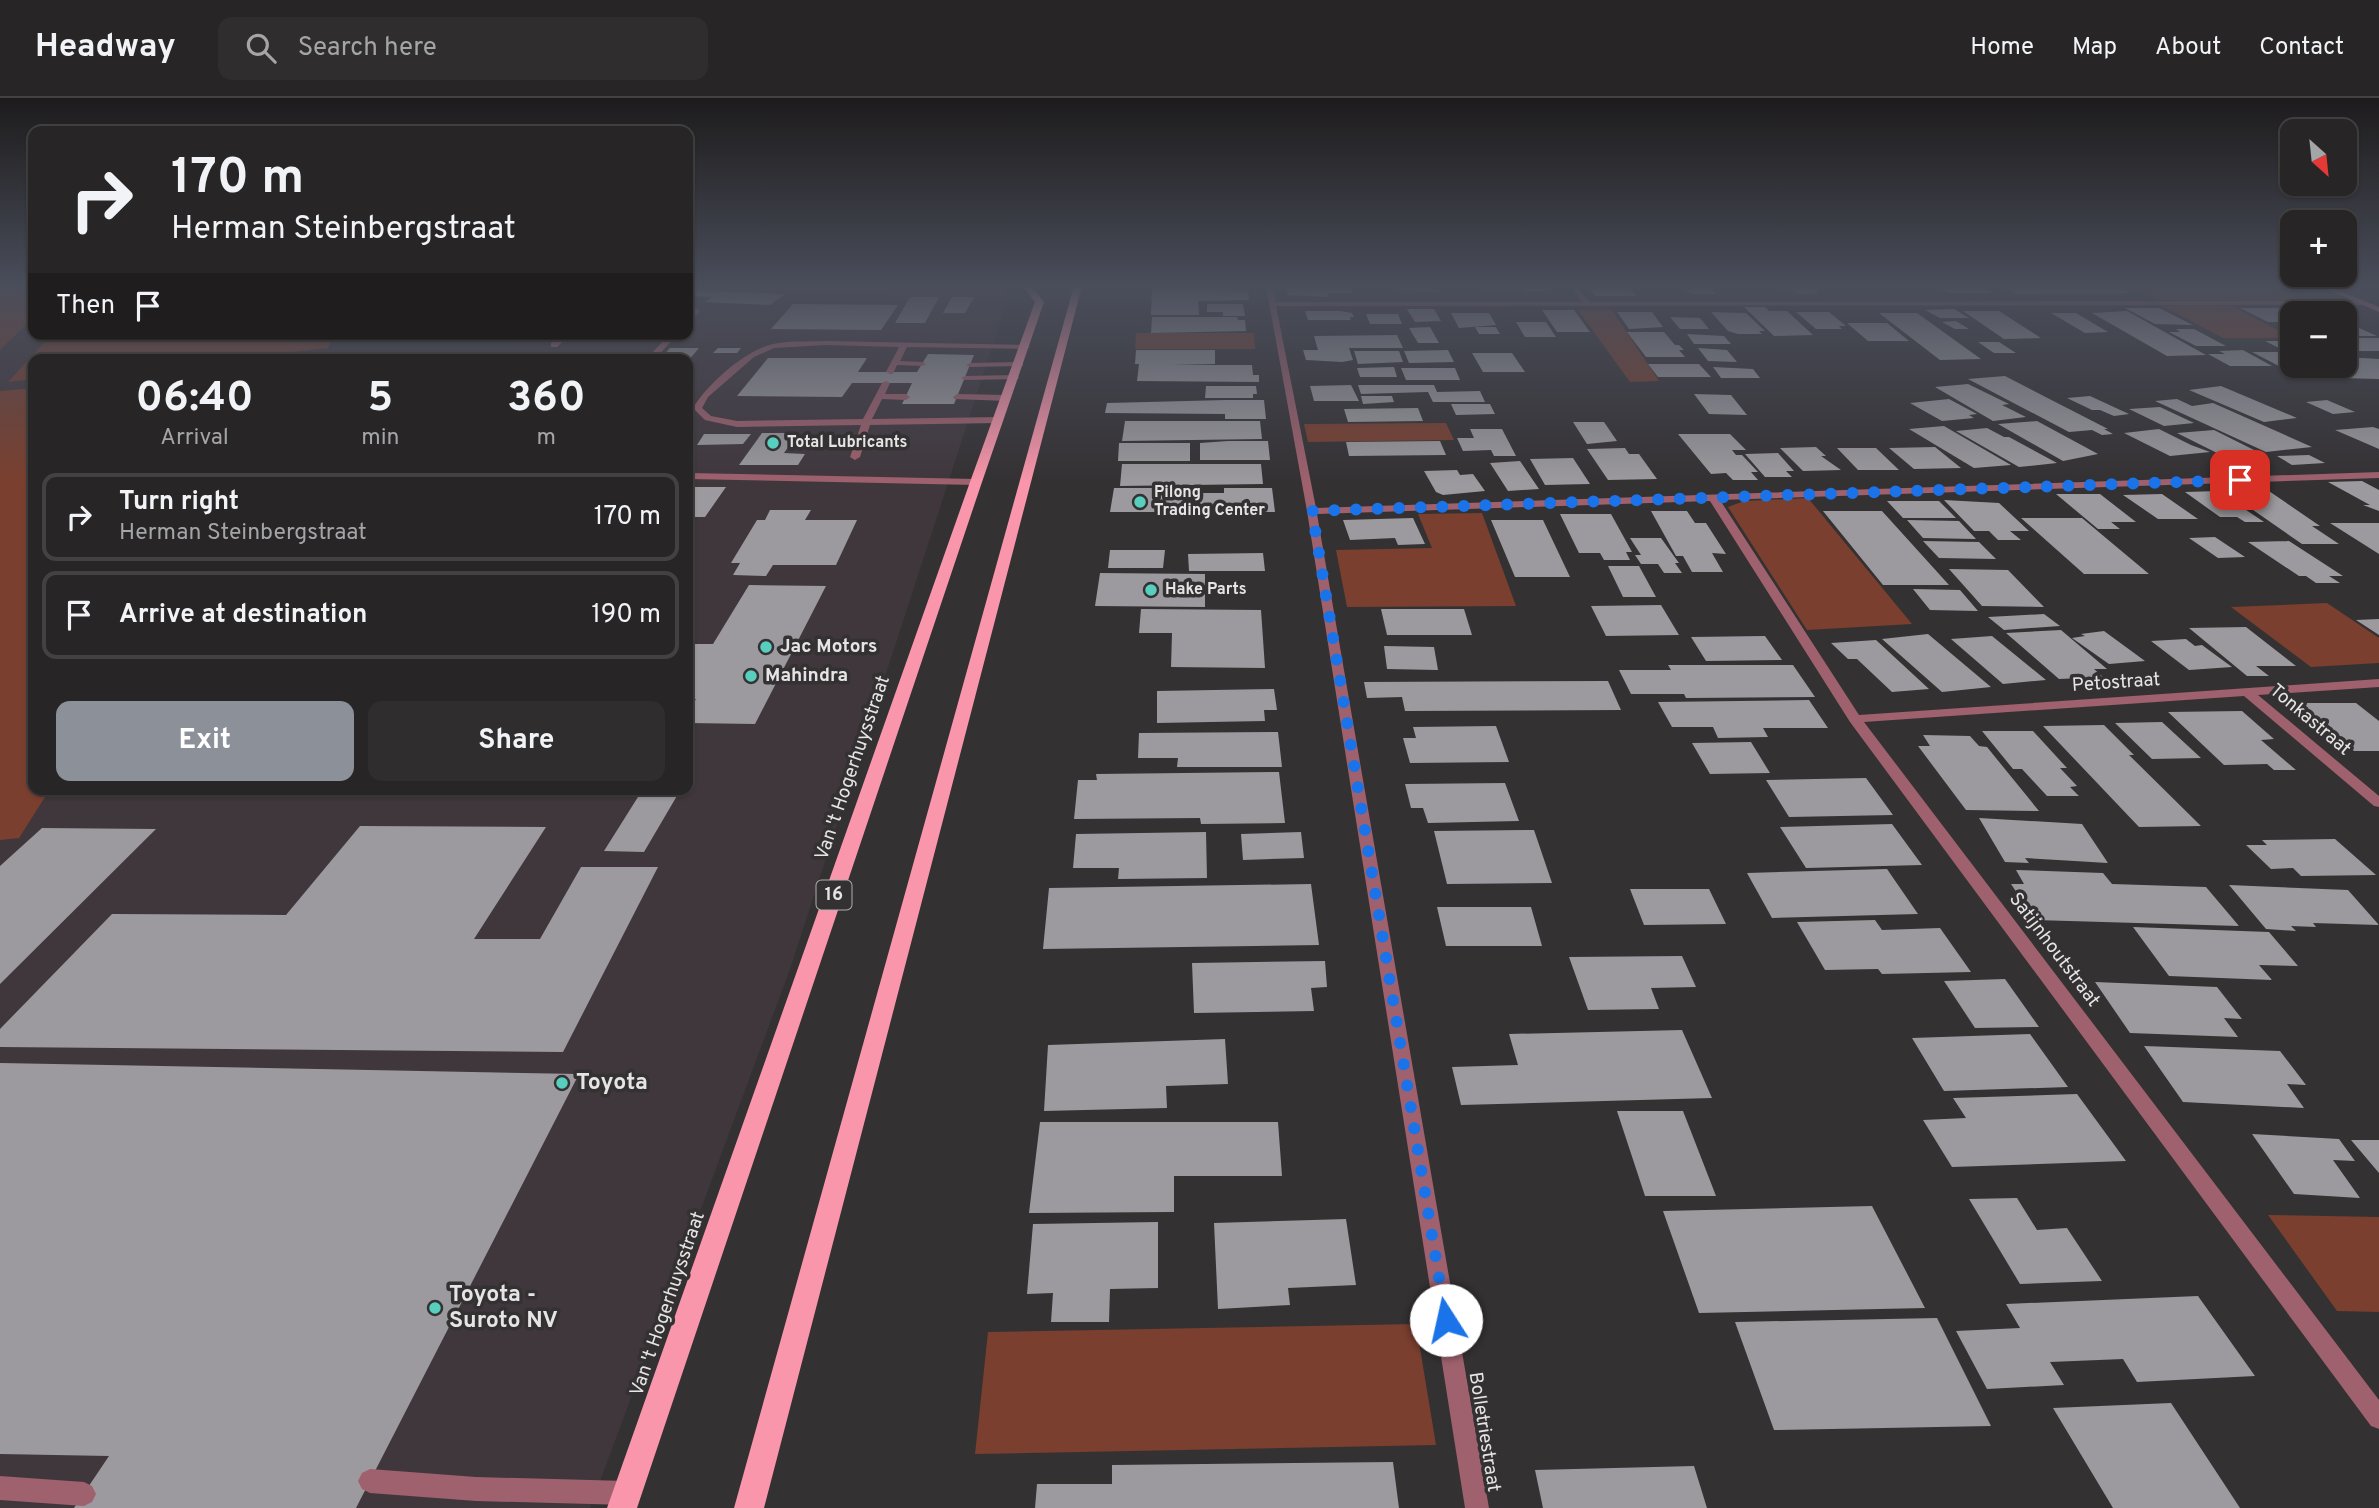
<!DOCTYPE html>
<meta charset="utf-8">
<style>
body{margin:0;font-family:Overpass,sans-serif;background:#2f2d2e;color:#f1f3f6;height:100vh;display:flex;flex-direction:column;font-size:26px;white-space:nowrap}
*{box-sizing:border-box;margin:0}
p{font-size:23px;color:#a4a5a7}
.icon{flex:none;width:38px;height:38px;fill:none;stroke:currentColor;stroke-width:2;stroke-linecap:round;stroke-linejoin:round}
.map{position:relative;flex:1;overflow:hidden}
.details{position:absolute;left:28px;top:256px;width:665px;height:441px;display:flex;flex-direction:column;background:#272526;border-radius:14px;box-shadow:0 2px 5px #0004,0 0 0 2px #434243}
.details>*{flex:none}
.banner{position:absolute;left:28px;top:28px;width:665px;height:214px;border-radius:14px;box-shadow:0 2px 5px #0004,0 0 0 2px #434243;background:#272526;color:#f1f3f6;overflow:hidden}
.needle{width:46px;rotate:153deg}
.controls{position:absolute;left:2280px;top:21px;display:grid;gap:14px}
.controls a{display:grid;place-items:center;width:77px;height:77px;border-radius:14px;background:#272526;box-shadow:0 2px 5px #0004,0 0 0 2px #434243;font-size:35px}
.pin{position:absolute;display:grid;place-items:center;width:60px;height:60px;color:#fff;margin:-30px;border-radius:14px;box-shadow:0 4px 10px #0006}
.me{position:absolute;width:77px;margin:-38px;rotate:350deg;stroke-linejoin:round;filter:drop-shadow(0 0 5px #0008)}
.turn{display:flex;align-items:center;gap:24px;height:147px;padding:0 28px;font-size:32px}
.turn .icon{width:91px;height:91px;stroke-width:2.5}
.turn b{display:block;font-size:49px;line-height:60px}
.then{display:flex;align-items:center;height:66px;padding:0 28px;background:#0003;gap:14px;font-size:26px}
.eta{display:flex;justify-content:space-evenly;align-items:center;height:119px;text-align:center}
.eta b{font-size:42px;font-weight:700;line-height:49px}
.primary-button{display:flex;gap:14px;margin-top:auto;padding:14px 28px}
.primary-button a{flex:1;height:80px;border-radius:14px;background:#8c9099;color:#fff;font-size:28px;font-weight:700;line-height:80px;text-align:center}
.primary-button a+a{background:#2f2d2e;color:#f1f3f6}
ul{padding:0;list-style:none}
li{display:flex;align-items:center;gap:21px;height:88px;margin:0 14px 10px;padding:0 14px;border:4px solid #434243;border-radius:14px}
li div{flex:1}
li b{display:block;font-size:26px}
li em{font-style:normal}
header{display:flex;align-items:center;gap:42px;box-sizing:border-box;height:98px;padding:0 35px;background:#272526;border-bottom:2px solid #434243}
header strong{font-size:33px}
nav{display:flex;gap:38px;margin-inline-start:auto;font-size:24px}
.search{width:490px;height:63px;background:#2f2d2e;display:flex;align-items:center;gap:18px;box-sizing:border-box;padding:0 24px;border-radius:14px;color:#a4a5a7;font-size:26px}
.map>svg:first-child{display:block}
.built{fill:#40373d;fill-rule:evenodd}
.green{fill:#7a3f2e}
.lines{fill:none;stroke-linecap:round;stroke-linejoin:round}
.stream{fill:#10064d;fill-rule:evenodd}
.building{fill:#9c9a9e}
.lane{fill:#9e616d;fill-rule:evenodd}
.street{fill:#9e616d;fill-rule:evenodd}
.secondary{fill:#da7a8e;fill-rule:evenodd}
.primary{fill:#fa96ab;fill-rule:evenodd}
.route{stroke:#1a73e8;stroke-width:12;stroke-dasharray:0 21.6}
.poi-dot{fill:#58cebf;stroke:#343133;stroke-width:2.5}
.labels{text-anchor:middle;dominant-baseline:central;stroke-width:7;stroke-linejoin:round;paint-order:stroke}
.far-poi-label{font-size:16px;font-weight:bold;fill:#e6e4e5;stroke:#343133;text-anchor:start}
.shield{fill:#343133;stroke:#b1aeb0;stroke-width:2}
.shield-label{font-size:18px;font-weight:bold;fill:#e6e4e5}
.poi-label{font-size:19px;font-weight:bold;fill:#e6e4e5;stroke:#343133;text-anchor:start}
.street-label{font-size:19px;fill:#e6e4e5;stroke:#343133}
.near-poi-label{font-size:23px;font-weight:bold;fill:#e6e4e5;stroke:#343133;text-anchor:start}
</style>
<header>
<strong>Headway</strong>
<div class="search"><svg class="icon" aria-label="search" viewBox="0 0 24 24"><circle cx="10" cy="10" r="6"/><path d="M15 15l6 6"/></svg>Search here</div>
<nav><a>Home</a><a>Map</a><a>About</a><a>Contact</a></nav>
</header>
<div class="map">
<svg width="2379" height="1410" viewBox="0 0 2379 1410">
<rect width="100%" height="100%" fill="#343133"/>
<path class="built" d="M688,190l109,5 212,2 -219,674 -200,539h-590v-1202l33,-3v31h655zM33,261h655v430h-655z"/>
<path class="green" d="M0,188h33v32l-33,32z
M688,188h310l11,9 -212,-2 -109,-5z
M2129,188h141l32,14h-145z
M2163,208h69l60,32h-69z
M1578,212h34l47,71 -29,1z
M1136,235h118l1,16h-120z
M52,236h282l-6,14 -101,11h-194v20l-25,3z
M33,290v401h17l-31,49 -19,2v-449z
M1446,325l8,17 -146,2 -4,-18z
M1808,400l104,126 -105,6 -79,-123 16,-6z
M1482,415l34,93 -169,1 -11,-57 96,-2 -14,-34z
M2327,505l52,35v25l-68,4 -80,-60z
M2268,1117l111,2v95l-42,-1z
M1416,1226l20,121 -461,9 13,-122z"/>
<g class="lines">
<path class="stream" d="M2281,188h8l24,11 -6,1z"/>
</g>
<path class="building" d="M1393,188h43l3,6 -43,-2z
M1480,188h34l3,4h-35z
M1520,188h27l4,5h-27z
M1587,188h40l10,10h-41z
M1681,188h26l9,8h-25z
M1786,188h26l7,4h-4l4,3 -21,1z
M1938,188h43l11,7h-43z
M2002,188h114l15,7 -114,1z
M1294,189h57l2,6h-26l1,4 -40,-2 -2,-6z
M1152,190l96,1 1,11 -51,1 1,14h-48z
M698,192l87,4 -15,11 -65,-3 8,-5 -23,-1z
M910,199h29l-14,26h-30z
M952,199h22l-9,16h-22z
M793,206l105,1 -17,25 -110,-1z
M1207,206h36l2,12h-22v-4h-16z
M1744,209h21l4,4h18l26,24 -39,1z
M2125,210h34l34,17 -38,-1z
M2240,210h77l10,5h-35v9h-24z
M1407,211h27l7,12 -26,1z
M1954,211l15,9h-29l-15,-8z
M1542,212h32l16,22h-33z
M1305,213h35l12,2 2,4h-4l1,3h-43z
M1963,213h36l42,27 -37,1z
M2127,213l79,44 -39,1 -75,-43z
M1617,214h35l11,15 -34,2z
M1711,214l35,1 19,18h-6l3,3h-24l-10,-3z
M1796,214h33l17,14h-7l3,3h-26z
M1451,215h38l7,12 -37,3z
M1879,215h38l64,46 -41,1z
M2051,215h25l32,19 -23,1z
M1366,216h32l4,10h-32z
M1152,219h85l1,3h7l1,11 -95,2z
M1670,219l30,1 9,11h-29z
M1956,223l13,8h-14l-13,-7z
M1516,224h30l10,15h-31z
M1847,225h40l22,18h-41z
M2345,225h3l29,13h-32z
M1430,229l9,16h-21l-9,-15z
M1475,229h21l4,7h-21z
M2176,231h18l32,17h-30l-27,-14h11z
M1627,234h37l11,13h4l5,5h-5l6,7h-39z
M583,236h59l-6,7 -61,1z
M1687,236l37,2 7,8h-37z
M1397,237l6,13h-54l4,12 -11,2 -36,-2 -3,-10h15l-4,-14z
M2345,240h34v13h-34z
M2265,243h27v8h-11z
M1978,244h21l17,11h-22z
M670,250h29l-11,13v-2h-28z
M718,250h23l-4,5h-24z
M1698,250l29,2 10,12 -29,-1z
M1136,252h79v14l-43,1h80l1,10h6v7l-122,-1 2,-17h-4z
M1448,252l6,12 -45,1 -5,-12z
M2243,252l29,16h-42l-22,-12h17l-6,-3z
M1354,253h45l4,11 -45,2z
M2252,254h40v14h53v-9l34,2v20l-79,-2z
M1472,255h40l13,19h-42z
M928,256l46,1 -20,49h-52l10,-21h-60l-10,14 -105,-1 31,-38h99l-9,14h59z
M1648,266h51l12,13h-53z
M1394,269l3,10h-37l-3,-9z
M1713,269l40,2 7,9h-39z
M1401,270h54l5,12h-54z
M2005,278l103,53h-4l9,5 -11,1 -10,-5 -23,2 -101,-53z
M1968,286l41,20 -7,1 24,12 -33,4 -58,-34z
M1351,287l8,16h-45l-4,-15z
M1358,287h76l3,7 43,-1 5,11h-52l-5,-10 -67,2z
M1206,288h50l1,8h-4v4h-48z
M2221,288l76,32 -33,4 -75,-32z
M1694,296l37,1 16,20 -38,-1z
M1361,298h31l2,6 -31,2z
M2090,298l39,18 -15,2 -14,-6h-8l-25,-12z
M1949,301l28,15 -8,1 5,3 -32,3 -32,-18z
M2177,301l15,7 21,-3 99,44 -46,5 -111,-51z
M1226,302h38l2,19h-41v-5l-120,-1 2,-10z
M2327,302l28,12 -22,2 -27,-12z
M1451,306h39l5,10 -39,1z
M2160,309l34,16 -30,3 -35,-17z
M1418,310l5,13 -75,1 -4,-13z
M1125,323h135l2,18 -140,2z
M2037,323l61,33 -35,7 -65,-37z
M1573,324h31l13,19 -30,3z
M1944,328l67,39 -37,3 -65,-39z
M2373,329l6,2v20l-44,-19z
M1987,330l17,9h5l48,26 -38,4 -63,-36z
M1470,331h32l14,27h-22l-3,-6 -28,1 -6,-13h17z
M2159,331l32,16 19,7 -40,4 -46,-23z
M2214,332l48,24 -37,3 -48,-24z
M762,335h36l-14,20 21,1 -7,11h-59z
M704,336h47l-8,10 -46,1z
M1678,336h52l16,16h-14l4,5h6l16,17h-7l7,8h-25l-7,-7 -15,1z
M1228,343h40l2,19h-70v-17z
M1440,343l6,14 -97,1 -3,-14z
M1119,345h71v18h-72z
M1816,349l10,9h-5l20,14 -38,1 -23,-23z
M1935,349l26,21 -47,1 -25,-21z
M1625,350l4,6h10l18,25 -49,1 -21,-31z
M1837,350h39l23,22h-41z
M1778,355l16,18h-8l6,6h-27l-20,-23z
M2309,357l16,8 -33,2 -15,-9z
M1573,360l17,26 -45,1 -15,-26z
M1520,363l19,28 -31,2 -18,-28z
M1122,366h139l2,20 -143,2z
M1457,372l3,5 13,-1 12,17 -42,4 -7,-3 -12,-21z
M2362,383l17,9v21l-16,-6h7l-42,-23z
M688,389h38l-21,30h-17z
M2220,389h43l57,39h-8l27,18h-37z
M1114,390h55v5h55v-5h48l3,24h-165z
M2218,393l46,31h-19l-8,-5h-17l-35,-25z
M2056,396h44l36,28h-25l9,7h-22z
M2162,396l36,25h-40l-35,-24z
M1944,402l55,3 30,28h-19l11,9h-23l-9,-9h-15z
M1887,403h52l17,17h-53z
M770,412h41l-6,10h52l-21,45h-63l-7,11 -33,-1 7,-12h-9l26,-43h8z
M1651,413h36l8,12h11l20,31 -14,-1 11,19h-31l-9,-16h-7z
M1823,413h59l67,74h-66z
M1560,416h51l21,38h-6l4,8h-26l-4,-7h-21z
M1413,420l12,26 -27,1 -3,-7 -45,2 -7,-20z
M2021,420h61l67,56h-65z
M1491,422h52l27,57h-55z
M1907,422l52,1 17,18 -53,-1z
M2330,425h49v31z
M2215,439l30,20 -27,1 -29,-20z
M1630,440h31l18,25h-4l7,10h-18l-6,-9h-17l-6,-9h6z
M1923,443l56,1 17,17 -57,-1z
M2289,443l54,35h-14l11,7h-24l-10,-7h-7l-51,-34z
M1110,452h55l-2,18h-55z
M1263,455l2,18h-76l-1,-17z
M1608,468h31l17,31h-33z
M1949,471l59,1 36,37 -62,-1z
M1100,475l105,1v33l-110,-1z
M749,487l77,1 -71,138 -67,-1v-11l8,-13h-8v-55h25z
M1913,491l47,1 18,21 -48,-1z
M1661,507l18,30 -73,1 -15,-30z
M1141,511l120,1 4,58 -94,-1 1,-34h-33z
M1381,511h83l8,26h-85z
M2044,516l16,12 -56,4 -16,-13z
M2379,521v16l-23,-15z
M2246,529l50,39h-40l13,10h-22l-58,-48z
M2061,532l46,39h-13l9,8 -44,2 -53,-46z
M2104,533l41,30 -36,3 -37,-26 13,-2 -4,-2z
M1928,536l63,53 -49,5 -60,-53z
M1765,538l17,24 -76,1 -15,-24z
M1992,538l54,44 -43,4 -52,-45z
M2186,541l9,7 7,-1 30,22 -43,3 -38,-29z
M1876,542l53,49 -37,3 -35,-33h-9l-17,-16z
M1384,548l50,1 4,23 -51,-1z
M1668,567h125l22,32 -129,1 -2,-4h-53l-12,-24h52z
M1608,583l13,29 -216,1 -3,-14 -35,1 -3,-16z
M1274,591l3,21h-13l1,11 -108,2v-32z
M1809,602l19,28h-65l5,9 -50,1 -5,-11h-41l-14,-25z
M2300,605h56l23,18v30h-25l-52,-43h5z
M2242,613l32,28 -13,1 35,30h-22l-7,-6 -43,1 -56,-53z
M2162,624l39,36 -49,1 -37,-36z
M2104,627l30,30h-5l72,71 -62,1 -96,-101z
M1496,628l13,36 -99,1 -7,-25h13l-3,-11z
M1982,633h51l34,37h-7l17,18 -7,1 9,9h-32l-25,-27h-9z
M1278,634l4,35h-105l1,-9h-40l1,-25z
M1923,637l47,1 9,10 8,1 52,64 -73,-1 -48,-64h12z
M1751,644l19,31 -60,1 -18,-31z
M1279,674l6,51 -84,1 -1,-6 -126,1 4,-39h19l-1,-6z
M1866,680l27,37 -104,2 -23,-37z
M1505,685l14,38 -91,2 -5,-15h-12l-6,-24z
M643,691h38l-37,63 -40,-1z
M1979,720l103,6 26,39 -83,-5 4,5 -24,-1z
M1892,726l30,41 -116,3 -26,-41z
M360,728l186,1 -72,112h66l41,-72h77l-95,185 -563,-5v-18l112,-115 174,1z
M42,730l114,1 -156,155v-118z
M1534,732l18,53 -105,1 -13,-53z
M1206,734l1,46 -89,1 1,-11h-46l3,-34z
M1301,734l3,26 -61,2 -2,-26z
M2335,741l41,36 -75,1 -8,-8 -22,1 -25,-24h21l-5,-5z
M1887,771l31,45 -146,4 -25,-45z
M2016,772l87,3 9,11 94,3 33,39 -204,-6 -24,-36h13z
M1311,786l8,61 -276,4 6,-61z
M2229,787l119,5 31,35 -66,-2 3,4 -25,-1 5,5 -30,-2z
M1630,791h79l17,35 -82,1z
M1437,809h94l11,39h-96z
M1875,822l7,10 58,-2 31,44 -89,2 -4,-5 -53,1 -28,-48z
M2133,829l136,5 29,34 -39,-1 13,15 -103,-4z
M1682,858l14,31 -45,1 8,21 -71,1 -19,-53z
M1325,863l2,26 -16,1 3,23 -120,2 -2,-50z
M2005,881l34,48 -64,1 -31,-47z
M2095,884l122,5 25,32 -18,-1 14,19 -108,-4z
M1682,932l30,68 -251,7 -9,-38 66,-2 -9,-31z
M2030,936l38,53 -124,4 -32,-53z
M1225,941l3,45 -62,2 1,22 -123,3 4,-66z
M2144,948l136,5 26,34 -19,-1 17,24 -121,-6z
M0,965l579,11 -223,434h-282l35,-52 -109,-2z
M2077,996l49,67 -174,6 -29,-47 43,-2 -13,-20z
M1617,1013h66l33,85h-71z
M1040,1024h238l4,54h-108v36l-145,1z
M2252,1036l87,5 16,22 -22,-1 27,38 -66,-4z
M2351,1042h28v33z
M2017,1100l20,32 30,-2 35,53 -82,3 -51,-85z
M1872,1108l53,102 -226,5 -36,-102z
M1346,1121l10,66 -68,3 2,17 -72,4 -4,-86z
M1158,1124v66l-48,1 -1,33h-58l2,-29 -26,1 6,-70z
M2198,1198l57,80 -118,6 -14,-23 -73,3 14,23 -77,4 -31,-58 64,-3 -14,-24z
M1937,1220l54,108 -217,4 -39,-108z
M2171,1305l69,105h-127l-60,-100z
M1393,1364l6,46h-364l2,-24h75v-19z
M1694,1368l13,42h-164l-8,-38z"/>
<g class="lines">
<path class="lane" d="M688,206l12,7 -12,13v-7l4,-5 -4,-3z
M561,236h9l-13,13h-6v-4z
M670,236h8l-23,25h-9z
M825,243l201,4 4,2 -4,2 -119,-2 -7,14 22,1 4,2 -4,2 -25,-1 -4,9h-3l-4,-2 13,-25 -74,-2 -51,3 -20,9 -46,40 -6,11 9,8 26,5 126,-2 19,-36 4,-2 4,2 -5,11h21l4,3 -4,3 -24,-1 -10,20 127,-2 4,3 -4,3 -129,2 -10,32 -5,3 -5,-3 11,-32 -124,2 -32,-7 -12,-12c15,-24 48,-54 76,-63 17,-5 39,-3 56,-4z
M1020,264h3v4l-53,1 -4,-2 4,-2z
M1015,277l4,2 -1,2 -53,1 -4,-2 4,-2z
M957,296l50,1 4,3 -4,3 -53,-2 -1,-2z
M688,375l288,6 5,3 -5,3 -288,-6z
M370,1371l106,8 151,4 8,4 4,8 -4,8 -8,4 -151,-4 -106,-8 -8,-4 -4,-8 4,-8z
M0,1378l84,6 8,4 4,8 -4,8 -8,4 -84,-6z"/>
<path class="street" d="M1266,188h6l4,16h306l-12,-16h6l14,16 775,-1 -3,4 -1086,1 40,202 1063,-36v6l-659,22 139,215 520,-36v8l-121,8 121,101v11l-5,-1 -130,-110 -380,26 515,678v29l-8,-3 -521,-704 -140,-221 -393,13 172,994h-24l-158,-997z"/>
<path class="secondary" d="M2320,188h8l51,21v5z"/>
<path class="primary" d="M1023,188h8l13,16 -62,180 -345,1026h-30l363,-1026 65,-180z
M1074,188h8l-318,1222h-30z"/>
</g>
<linearGradient id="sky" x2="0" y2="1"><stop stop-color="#1d1b1c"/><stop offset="0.49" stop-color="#4a4e5b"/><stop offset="1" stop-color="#4a4e5b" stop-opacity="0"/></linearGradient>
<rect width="2379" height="385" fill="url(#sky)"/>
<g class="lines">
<path class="route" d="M1446,1222l-134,-809 928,-31"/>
</g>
<g class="poi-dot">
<circle cx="773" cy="345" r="7"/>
<circle cx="1140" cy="404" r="7"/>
<circle cx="1151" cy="492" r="7"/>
<circle cx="766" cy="549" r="7"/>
<circle cx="751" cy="578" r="7"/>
<circle cx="562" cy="985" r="7"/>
<circle cx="435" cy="1210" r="7"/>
</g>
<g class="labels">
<g class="far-poi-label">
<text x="787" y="345">Total Lubricants</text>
<text x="1154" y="395">Pilong<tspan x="1154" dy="18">Trading Center</tspan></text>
<text x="1165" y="492">Hake Parts</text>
</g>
<rect class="shield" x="816.5" y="782.5" width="35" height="29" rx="5"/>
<g class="shield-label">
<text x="834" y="797">16</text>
</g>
<g class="poi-label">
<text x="780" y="549">Jac Motors</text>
<text x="765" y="578">Mahindra</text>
</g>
<g class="street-label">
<text transform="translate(2116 585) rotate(-4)">Petostraat</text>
<text transform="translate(2310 622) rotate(40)">Tonkastraat</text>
<text transform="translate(853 670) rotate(-71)">Van 't Hogerhuysstraat</text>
<text transform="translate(2054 852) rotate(53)">Satijnhoutstraat</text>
<text transform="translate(668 1206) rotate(-71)">Van 't Hogerhuysstraat</text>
<text transform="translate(1484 1334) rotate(81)">Bolletriestraat</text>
</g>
<g class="near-poi-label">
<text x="576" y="985">Toyota</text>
<text x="449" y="1197">Toyota -<tspan x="449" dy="26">Suroto NV</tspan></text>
</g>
</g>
</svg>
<div class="controls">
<a><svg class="needle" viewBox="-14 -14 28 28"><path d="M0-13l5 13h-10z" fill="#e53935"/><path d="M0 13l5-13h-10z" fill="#a4a5a7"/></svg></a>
<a>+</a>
<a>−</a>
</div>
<div class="pin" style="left:2240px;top:382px;background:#d93025"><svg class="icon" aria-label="arrive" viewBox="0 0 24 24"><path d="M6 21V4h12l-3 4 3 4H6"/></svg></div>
<svg class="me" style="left:1446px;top:1222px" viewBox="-20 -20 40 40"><circle r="19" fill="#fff"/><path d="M0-13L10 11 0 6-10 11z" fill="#1a73e8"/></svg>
<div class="banner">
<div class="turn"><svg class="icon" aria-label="right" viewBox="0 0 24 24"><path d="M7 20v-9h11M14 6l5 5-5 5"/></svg><div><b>170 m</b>Herman Steinbergstraat</div></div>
<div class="then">Then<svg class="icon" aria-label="arrive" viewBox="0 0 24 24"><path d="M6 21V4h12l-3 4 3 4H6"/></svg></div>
</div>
<section class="details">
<div class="eta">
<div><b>06:40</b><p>Arrival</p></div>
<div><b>5</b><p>min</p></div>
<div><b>360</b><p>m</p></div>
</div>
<ul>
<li><svg class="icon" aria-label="right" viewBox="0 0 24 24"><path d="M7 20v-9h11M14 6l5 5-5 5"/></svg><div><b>Turn right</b><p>Herman Steinbergstraat</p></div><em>170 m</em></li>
<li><svg class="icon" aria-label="arrive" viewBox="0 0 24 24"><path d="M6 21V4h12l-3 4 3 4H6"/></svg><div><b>Arrive at destination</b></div><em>190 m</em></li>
</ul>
<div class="primary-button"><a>Exit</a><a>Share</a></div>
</section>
</div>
